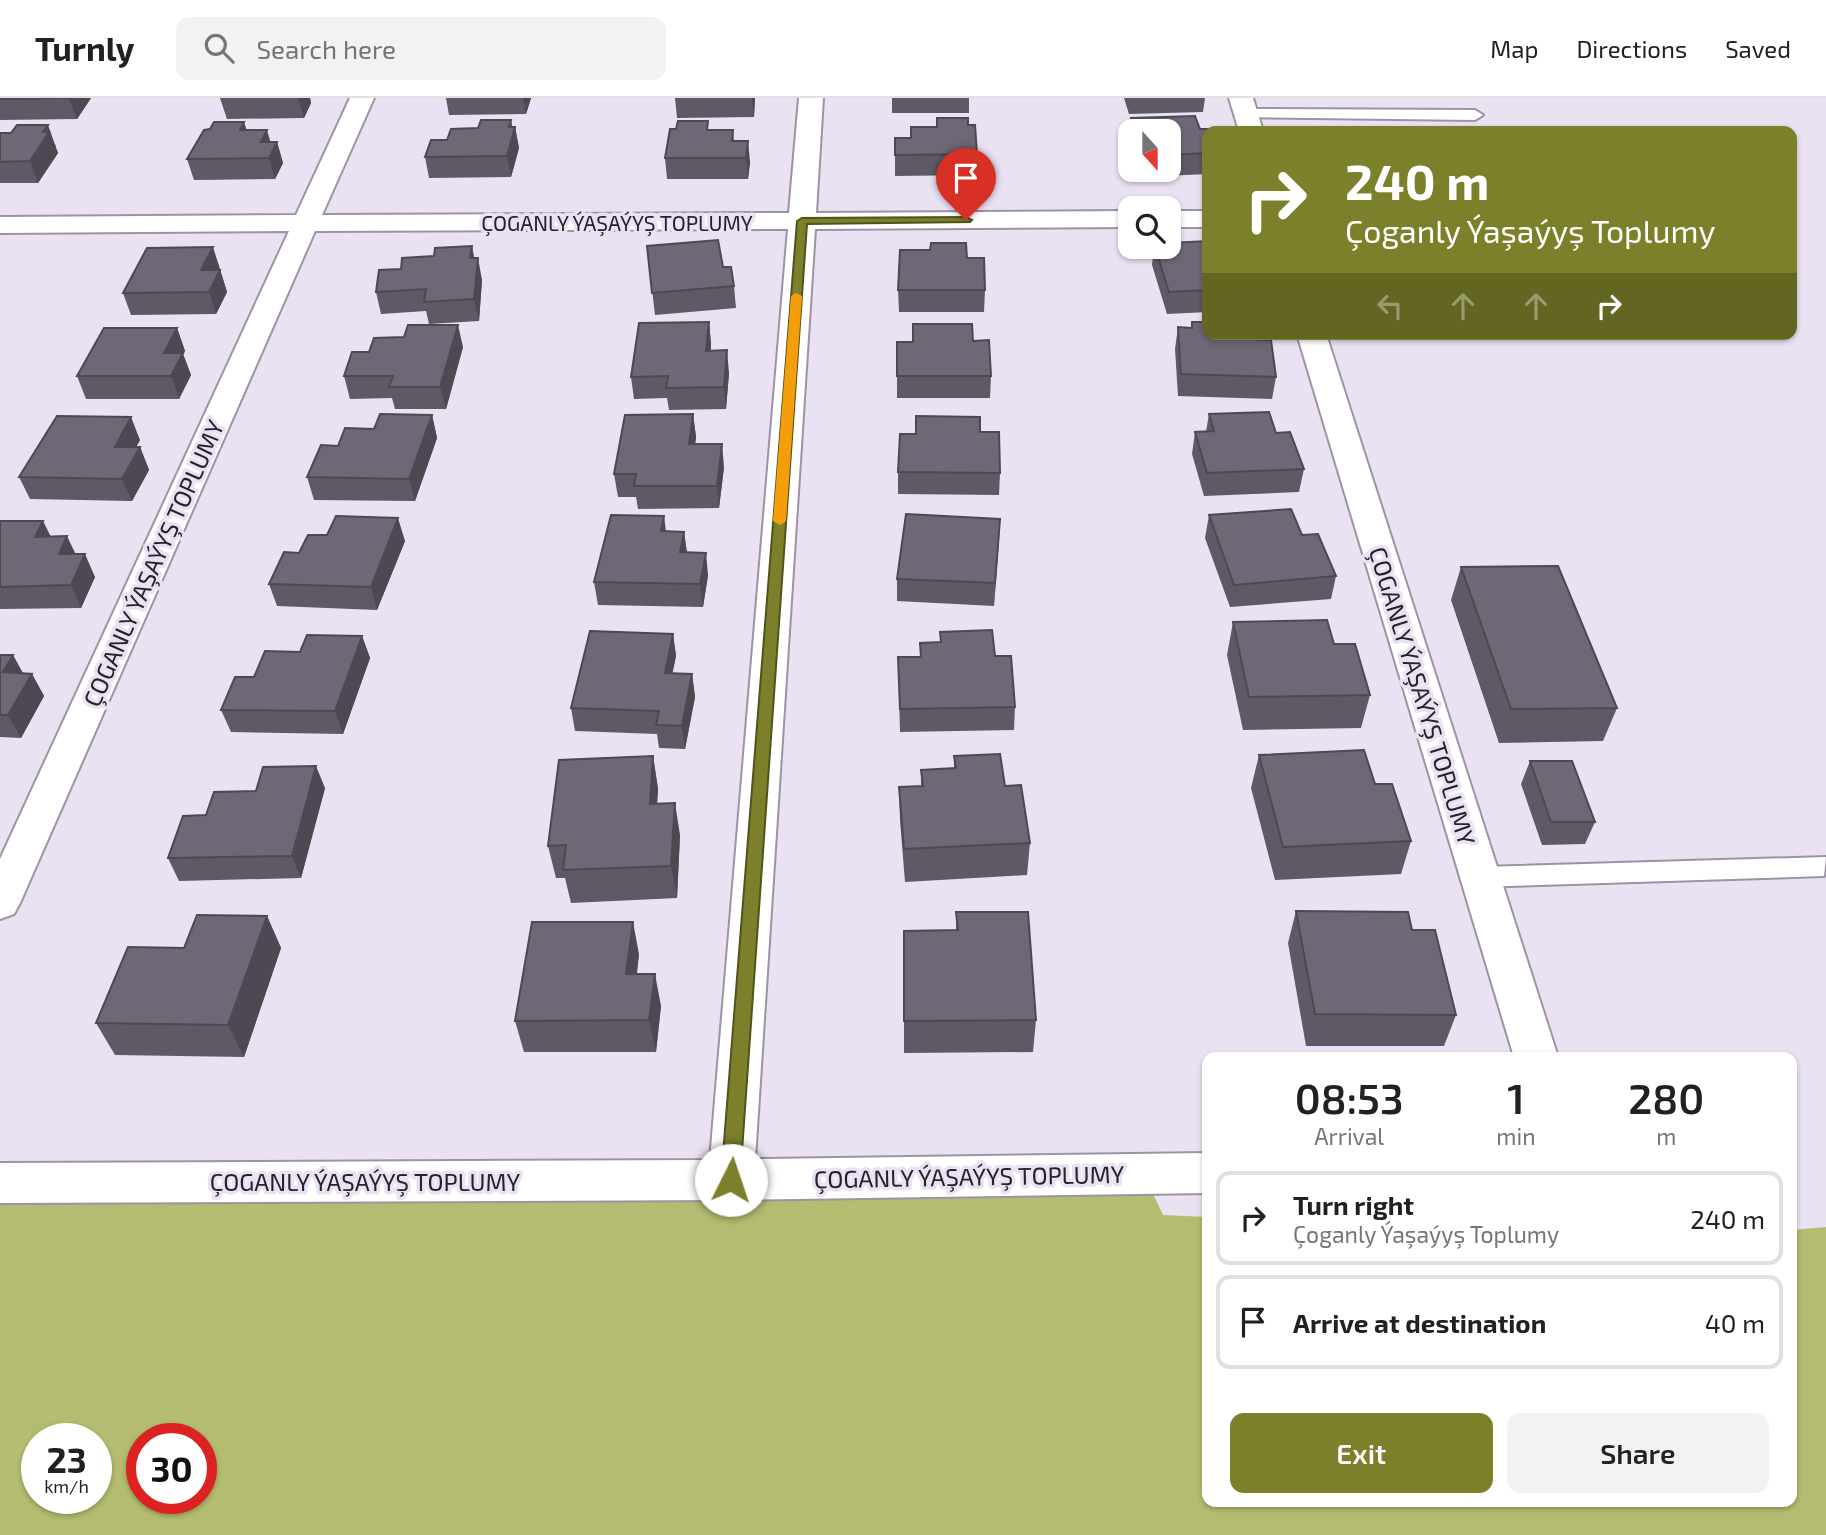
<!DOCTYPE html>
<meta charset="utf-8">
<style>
body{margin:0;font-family:"Exo 2",sans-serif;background:#f2f2f2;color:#202124;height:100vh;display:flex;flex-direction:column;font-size:26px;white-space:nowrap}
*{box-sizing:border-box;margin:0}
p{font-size:23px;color:#757577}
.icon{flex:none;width:38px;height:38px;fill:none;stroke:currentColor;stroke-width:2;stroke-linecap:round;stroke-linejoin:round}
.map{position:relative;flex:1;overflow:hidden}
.drawer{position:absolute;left:1202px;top:954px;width:595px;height:455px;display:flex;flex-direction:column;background:#fff;border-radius:14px;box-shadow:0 2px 5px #0004}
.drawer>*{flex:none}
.banner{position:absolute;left:1202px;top:28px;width:595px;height:214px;border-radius:14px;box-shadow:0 2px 5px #0004;background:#7c802a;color:#fff;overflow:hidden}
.needle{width:46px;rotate:159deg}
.buttons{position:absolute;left:1118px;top:21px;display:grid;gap:14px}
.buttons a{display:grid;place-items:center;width:63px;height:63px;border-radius:14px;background:#fff;box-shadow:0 2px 5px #0004;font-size:35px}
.speed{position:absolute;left:21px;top:1325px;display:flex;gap:14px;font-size:35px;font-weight:700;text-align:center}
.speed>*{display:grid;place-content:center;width:91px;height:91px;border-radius:50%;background:#fff;box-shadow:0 2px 5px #0004;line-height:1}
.speed small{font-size:18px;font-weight:400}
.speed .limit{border:10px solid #d22;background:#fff;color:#111}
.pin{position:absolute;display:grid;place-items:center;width:60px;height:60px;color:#fff;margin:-72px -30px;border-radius:50% 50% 50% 0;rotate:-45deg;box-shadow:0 0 7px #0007}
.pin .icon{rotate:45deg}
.me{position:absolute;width:77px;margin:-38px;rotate:4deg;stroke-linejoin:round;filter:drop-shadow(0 0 5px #0008)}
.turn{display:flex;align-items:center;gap:24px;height:147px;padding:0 28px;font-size:32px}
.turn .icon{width:91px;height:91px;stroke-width:2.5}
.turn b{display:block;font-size:49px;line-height:60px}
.lanes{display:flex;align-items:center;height:66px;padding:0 28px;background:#0003;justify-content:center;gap:35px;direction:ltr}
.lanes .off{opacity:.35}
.eta{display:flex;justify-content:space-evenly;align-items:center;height:119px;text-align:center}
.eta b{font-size:42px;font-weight:600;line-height:49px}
.button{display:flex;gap:14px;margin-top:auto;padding:14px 28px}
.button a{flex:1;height:80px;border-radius:14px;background:#7c802a;color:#fff;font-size:28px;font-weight:600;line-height:80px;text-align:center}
.button a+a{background:#f2f2f2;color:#202124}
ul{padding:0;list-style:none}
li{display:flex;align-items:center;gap:21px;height:94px;margin:0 14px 10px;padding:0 14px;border:4px solid #e0e0e0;border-radius:14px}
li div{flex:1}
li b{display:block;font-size:26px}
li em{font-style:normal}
header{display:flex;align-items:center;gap:42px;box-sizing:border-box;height:98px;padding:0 35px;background:#fff;border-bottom:2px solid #e0e0e0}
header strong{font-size:33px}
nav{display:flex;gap:38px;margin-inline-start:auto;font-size:24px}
.search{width:490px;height:63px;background:#f2f2f2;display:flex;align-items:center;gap:18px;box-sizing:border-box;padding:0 24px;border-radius:14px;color:#757577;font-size:26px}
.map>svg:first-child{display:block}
.green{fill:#b3bc70;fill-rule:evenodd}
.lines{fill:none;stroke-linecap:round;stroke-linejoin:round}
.lane-casing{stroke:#9c93a4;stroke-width:4}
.street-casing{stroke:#9c93a4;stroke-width:4}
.lane{fill:#fff;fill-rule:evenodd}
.street{fill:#fff;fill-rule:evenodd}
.wall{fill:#5f5965}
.shaded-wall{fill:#4e4853}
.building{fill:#6f6776;stroke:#4e4853;stroke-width:2}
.route{fill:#7c802a;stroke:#51531b;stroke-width:2}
.slow{fill:#f59e0b}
.labels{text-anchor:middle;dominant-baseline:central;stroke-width:7;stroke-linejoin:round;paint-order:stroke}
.far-street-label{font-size:21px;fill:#262229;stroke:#eae1f3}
.street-label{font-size:24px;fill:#262229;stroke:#eae1f3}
</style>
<header>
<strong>Turnly</strong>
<div class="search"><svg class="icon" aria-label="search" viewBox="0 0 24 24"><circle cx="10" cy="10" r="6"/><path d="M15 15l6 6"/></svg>Search here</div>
<nav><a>Map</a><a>Directions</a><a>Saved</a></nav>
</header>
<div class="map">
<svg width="1826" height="1437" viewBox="0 0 1826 1437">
<rect width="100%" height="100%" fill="#eae1f3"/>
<path class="green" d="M1153,1096l10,21 44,2 1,285h584v-272l34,-3v308h-1826v-334zM37,1340h59v60h-59zM142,1340h59v60h-59z"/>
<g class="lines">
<g class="lane-casing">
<path id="lane" d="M1246,11l229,1 8,5 -8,5 -235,-3 -2,-3 2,-3z
M1826,759l-2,19 -344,11 -9,-3 -4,-7 4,-7 9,-3z"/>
</g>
<g class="street-casing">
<path id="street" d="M350,0h24l-52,117 467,-2 10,-115h24l-7,115 314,-2v16l-315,2 -60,930 453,-6v40l-477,7 -731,3v-40l710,-3 78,-931 -473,2 -295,672 -6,11 -14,5v-60l289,-628 -289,2v-16l296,-2z
M1229,0h24l10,33h-24z
M1169,113h39v16h-39z
M1297,236h29l232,723h-44z"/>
</g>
<use href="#lane" class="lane"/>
<use href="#street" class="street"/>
</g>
<path class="wall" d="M0,0h91l-14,21 -77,1z
M220,0h90l1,5 -7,15 -77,1z
M446,0h85l-5,16 -77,1z
M675,0h80l-1,19 -77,1z
M892,0h77v15h-77z
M1124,0h81l-2,14 -74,2z
M1131,20l77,13v43l-68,3 -2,-7h31v-39h-39v14l-1,-6z
M511,22l1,7h3l4,21 -8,29 -82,1 -4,-21 22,-17 31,-12z
M968,27l9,29 -1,21 -81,1v-38h16l26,-11z
M247,32l23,12h7l6,21 -8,16 -81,1 -7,-21z
M709,32h24l1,11 16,21 -2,17h-81l-2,-21z
M0,35l56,12 -1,2 3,6 -20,30h-38z
M1208,143v71l-41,2 -15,-49 2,-18h15z
M647,148l76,21 11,19 2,22 -81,7z
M474,160l8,22 -3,41 -50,3 -3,-13 -45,3 -5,-22 25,-23z
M220,171l7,23 -11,22 -85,1 -8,-22z
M898,192h87l-1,22h-85z
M709,224l2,22v7l18,22 -3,36 -57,1 -2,-12 -33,1 -3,-22z
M1192,224l60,17 24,38 -4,22 -94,-3 -3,-47 3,-22 13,1z
M177,230l8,23 -2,3 8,21 -12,24h-93l-9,-23z
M463,249l-17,62h-51l-3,-11 -42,1 -6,-23z
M897,278h94l-1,22h-93z
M693,316l3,23 -1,7 29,23 -5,41 -81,1 -2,-12h-18l-4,-23z
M1209,316l67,19 28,36 -5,23 -95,4 -12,-42 3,-22h11z
M432,317l5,23 -22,63 -101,-1 -7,-23 31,-31z
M916,336l84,39 -1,22 -101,-1v-22z
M140,342l-4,7h4l9,23 -17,31 -102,-2 -11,-22z
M1209,417l127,61 -5,23 -101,8 -25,-69z
M1000,421l-6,87 -97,-5v-22z
M0,423l50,15 25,18 20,23 -14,31 -81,1z
M666,433l18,1 3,20 21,23 -5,32 -105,-2 -4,-23z
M327,437l78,6 -28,69 -100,-4 -8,-22 30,-31z
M1461,469l156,141 -14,33 -104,2 -48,-143z
M1233,524l137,73 -9,33 -118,2 -16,-75z
M940,534l55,24 20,51 -1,23 -114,2 -2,-75h22l20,-15z
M673,536l3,22 -4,17 20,1 3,23 -10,52 -26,-1 -2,-14 -82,-3 -4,-23z
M362,538l8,22 -27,76 -112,-2 -10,-22 33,-33 46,-25z
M0,557h13l10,18 9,1 12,22 -23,42 -21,-1z
M1259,657l116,29 36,57 -10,33 -126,6 -24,-92z
M653,658l5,33 -1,14 23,32 -3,63 -106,5 -6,-25h-9l-8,-32z
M954,658l51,30 25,57 -3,32 -122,7 -5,-62 -1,-33 22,-1v-16l33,-2z
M1530,663l65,61 -10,22 -43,1 -21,-61z
M325,690l-24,90 -122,3 -11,-23 38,-43 50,-24z
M1296,813l160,104 -12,31h-138l-18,-103z
M956,814l80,108 -3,32 -129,1v-122l52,-1z
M267,818l14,32 -37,109 -129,-2 -19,-32 88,-75z
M639,856l-2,20 24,32 -5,46h-132l-9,-31z"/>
<path class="shaded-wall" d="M69,0h22l-14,21 -8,-20z
M298,0h12l1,5 -7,15z
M523,0h8l-5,16z
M752,0h3l-1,19z
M511,22l2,14 2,-7 4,21 -8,29 -4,-21 2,-29z
M244,24l7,21 -11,-13z
M48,27l10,28 -20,30 -8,-22 13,-29z
M267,32l6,21 4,-9 6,21 -8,16 -6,-21 -8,-16z
M748,43l2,21 -2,17 -2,-21z
M472,148l4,21 -6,-9z
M213,149l7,22 -11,23 -8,-22z
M478,160l4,22 -3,41 -5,-22z
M220,172l7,22 -11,22 -7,-22z
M709,224l2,22 -2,29 -3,-22z
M458,227l5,22 -17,62 -6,-22z
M177,230l8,23 -2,3 8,21 -12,24 -15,-46z
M727,252l2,23 -3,36 -2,-22z
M693,316l3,23 -4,30 -3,-23z
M432,317l5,23 -22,63 -6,-22z
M131,319l9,23 -16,29 -9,-22z
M722,346l2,23 -5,41 -2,-22z
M140,349l9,23 -17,31 -10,-22z
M664,418l3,23 -6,-8z
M398,420l7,23 -28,69 -6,-23z
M1000,421l-1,22 -5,65 1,-23z
M43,423l11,22 -19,-6z
M684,434l3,23 -7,-3z
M67,438l11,23 -19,-5z
M706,455l2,22 -5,32 -3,-23z
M85,456l10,23 -14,31 -10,-23z
M673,536l3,22 -8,40 -3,-23z
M362,538l8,22 -27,76 -8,-23z
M13,557l12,23 -22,-6z
M32,576l12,22 -23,42 -13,-23z
M692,576l3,23 -10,52 -3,-23z
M653,658l5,33 -3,47 -5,-32z
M316,668l9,22 -24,90 -9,-22z
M675,705l5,32 -3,63 -6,-32z
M267,818l14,32 -37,109 -16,-32z
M633,824l6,32 -7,52 -6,-32z
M655,876l6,32 -5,46 -7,-32z"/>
<path class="building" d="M0,0h69l-69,1z
M1195,18l5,13h12l1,2h-5v22l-39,2v-24h-34l-4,-13z
M937,20h31v7h7l2,29 -82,1v-17h16v-11h26z
M481,22h30l-2,7h6l-8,29 -82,1 6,-17h16l4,-11 27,-1z
M678,23h30l-1,9h26l-1,11h16l-2,17h-81l5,-29h6z
M214,24h30l-4,8h27l-6,12h16l-8,16 -82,1 17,-29 6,-1z
M17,27h31l-5,7h6l-19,29 -30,1v-29h11z
M718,142l5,27h8l3,19 -82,7 -5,-47z
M1208,143v49l-39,2 -14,-45h14v-4z
M931,145h35l1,15h17l1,32h-87l2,-40h30z
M472,148l-2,12h8l-4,41 -50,3 2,-13 -50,3 3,-22 22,-1 1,-11 32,-2 1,-8z
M213,149l-12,23h19l-11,22 -86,1 24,-45z
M709,224l-3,29 21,-1 -3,37 -58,1 2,-12 -37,1 8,-54z
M1192,224h16v12h43l1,5 19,1 5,37 -95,-3 -3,-47 14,1z
M913,226h59l1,17 16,-1 2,36h-94v-34h16z
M408,227h50l-18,62h-51l4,-11h-49l8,-24h17l5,-14 30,-1z
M104,230h73l-13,25h19l-12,23h-94z
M1269,314l7,21 14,-1 14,37 -97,4 -12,-41 19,-1 -5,-17z
M380,316l52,1 -23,64 -102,-2 14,-32 17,1 7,-18 29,1z
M693,316l-4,30h33l-5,42h-83l2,-12h-22l11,-59z
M57,318l74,1 -16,30h25l-18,32 -103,-2z
M916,318l64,1v15h19l1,41 -102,-1 2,-38h16z
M1291,411l11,26 16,-1 18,42 -102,9 -25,-70z
M906,416l94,5 -5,64 -98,-4z
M611,417l53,1 -3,15 23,1 -4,20 26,1 -6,31 -106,-2z
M336,418l62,2 -27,69 -102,-3 15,-32 15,1 9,-18h19z
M0,423h43l-8,16 32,-1 -8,18h26l-14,31 -71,2z
M1558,468l59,142 -106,1 -50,-142z
M1327,522l7,24h21l15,51 -121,2 -16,-75z
M992,532l3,26h16l4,51 -115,2 -2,-52h23l-1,-14 21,-1 -1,-10z
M590,533l83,3 -8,39 27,1 -10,52 -26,-1 3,-14 -88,-3z
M307,537l55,1 -27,75 -114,-1 14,-33h19l11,-26 35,1z
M0,557h13l-10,17 29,2 -24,41h-8z
M1364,652l11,34h17l19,57 -128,6 -24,-92z
M1000,656l5,32 16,-1 9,58 -126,6 -5,-62 24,-1 -2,-16 35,-2 -2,-12z
M653,658l-3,48 25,-1 -4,63 -108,4 3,-25 -18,1 11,-86z
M1530,663h42l23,61h-44z
M316,668l-24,90 -124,2 15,-42 23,-1 8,-23 42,-1 7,-24z
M1296,813l112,1 4,18h23l21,85 -141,-1z
M956,814h72l8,108 -132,1v-90l54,-1z
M197,817l70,1 -39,109 -132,-2 32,-76 56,1z
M532,824h101l-7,52h29l-6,46 -134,1z"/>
<path class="route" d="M966,119l6,3 -2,2 -163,2 -67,956 -3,6 -6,2 -7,-2 -3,-6 76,-959 5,-3z"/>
<path class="slow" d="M796,195l6,3 -16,225 -6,4 -7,-4 18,-225z"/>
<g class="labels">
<g class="far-street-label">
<text x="617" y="124">ÇOGANLY ÝAŞAÝYŞ TOPLUMY</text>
</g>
<g class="street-label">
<text transform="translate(153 465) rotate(-66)">ÇOGANLY ÝAŞAÝYŞ TOPLUMY</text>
<text transform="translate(1423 598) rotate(73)">ÇOGANLY ÝAŞAÝYŞ TOPLUMY</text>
<text transform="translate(969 1078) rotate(-1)">ÇOGANLY ÝAŞAÝYŞ TOPLUMY</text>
<text x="365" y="1083">ÇOGANLY ÝAŞAÝYŞ TOPLUMY</text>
</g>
</g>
</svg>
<div class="buttons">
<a><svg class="needle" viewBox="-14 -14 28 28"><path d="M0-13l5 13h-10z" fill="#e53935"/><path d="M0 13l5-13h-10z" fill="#757577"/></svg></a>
<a><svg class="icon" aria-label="search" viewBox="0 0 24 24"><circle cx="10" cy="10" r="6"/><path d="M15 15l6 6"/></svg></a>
</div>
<div class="speed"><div>23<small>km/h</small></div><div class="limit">30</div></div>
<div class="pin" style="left:966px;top:122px;background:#d93025"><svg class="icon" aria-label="arrive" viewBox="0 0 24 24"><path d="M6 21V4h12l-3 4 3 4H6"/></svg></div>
<svg class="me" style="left:731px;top:1082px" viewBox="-20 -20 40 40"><circle r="19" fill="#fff"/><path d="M0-13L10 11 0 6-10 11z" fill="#7c802a"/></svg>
<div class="banner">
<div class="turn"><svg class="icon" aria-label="right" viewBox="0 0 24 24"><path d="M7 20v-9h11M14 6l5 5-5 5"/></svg><div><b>240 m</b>Çoganly Ýaşaýyş Toplumy</div></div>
<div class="lanes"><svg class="icon off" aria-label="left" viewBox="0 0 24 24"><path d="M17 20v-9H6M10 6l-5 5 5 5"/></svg><svg class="icon off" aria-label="ahead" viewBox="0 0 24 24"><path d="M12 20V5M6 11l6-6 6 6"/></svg><svg class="icon off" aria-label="ahead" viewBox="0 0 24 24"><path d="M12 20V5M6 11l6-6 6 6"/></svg><svg class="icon" aria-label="right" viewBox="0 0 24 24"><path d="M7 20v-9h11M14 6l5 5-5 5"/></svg></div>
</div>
<section class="drawer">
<div class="eta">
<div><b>08:53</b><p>Arrival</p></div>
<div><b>1</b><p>min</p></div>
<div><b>280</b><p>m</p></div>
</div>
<ul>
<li><svg class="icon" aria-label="right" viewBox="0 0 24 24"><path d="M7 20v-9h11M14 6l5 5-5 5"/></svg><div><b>Turn right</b><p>Çoganly Ýaşaýyş Toplumy</p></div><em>240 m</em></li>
<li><svg class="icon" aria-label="arrive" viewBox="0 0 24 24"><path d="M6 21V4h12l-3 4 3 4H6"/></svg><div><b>Arrive at destination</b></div><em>40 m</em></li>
</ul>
<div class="button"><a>Exit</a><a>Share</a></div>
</section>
</div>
